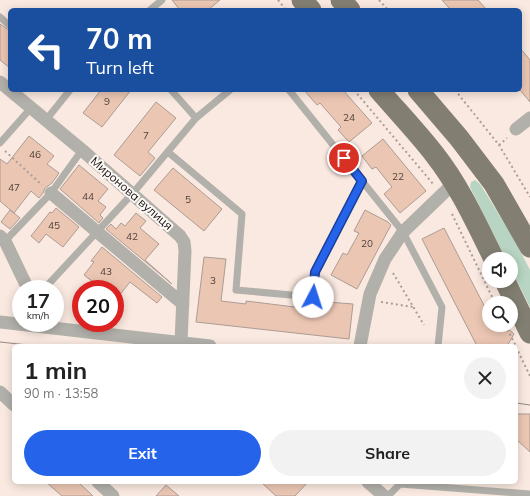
<!DOCTYPE html>
<meta charset="utf-8">
<style>
body{margin:0;font-family:Mulish,sans-serif;background:#f2f2f2;color:#222;height:100vh;display:flex;flex-direction:column;font-size:15px;white-space:nowrap}
*{box-sizing:border-box;margin:0}
p{font-size:13px;color:#767676}
.icon{flex:none;width:22px;height:22px;fill:none;stroke:currentColor;stroke-width:2;stroke-linecap:round;stroke-linejoin:round}
.map{position:relative;flex:1;overflow:hidden}
.panel{position:absolute;left:12px;top:344px;width:506px;height:140px;display:flex;flex-direction:column;background:#fff;border-radius:6px;box-shadow:0 2px 10px #0003}
.panel>*{flex:none}
.hud{position:absolute;left:8px;top:8px;width:514px;height:84px;border-radius:6px;box-shadow:0 2px 10px #0003;background:#1a4fa0;color:#fff;overflow:hidden}
.buttons{position:absolute;left:482px;top:252px;display:grid;gap:8px}
.buttons a{display:grid;place-items:center;width:36px;height:36px;border-radius:50%;background:#fff;box-shadow:0 2px 10px #0003;font-size:20px}
.speed{position:absolute;left:12px;top:280px;display:flex;gap:8px;font-size:20px;font-weight:700;text-align:center}
.speed>*{display:grid;place-content:center;width:52px;height:52px;border-radius:50%;background:#fff;box-shadow:0 2px 10px #0003;line-height:1}
.speed small{font-size:10px;font-weight:400}
.speed .limit{border:6px solid #d22;background:#fff;color:#111}
.pin{position:absolute;display:grid;place-items:center;width:34px;height:34px;color:#fff;margin:-17px;border:2px solid #fff;border-radius:50%;box-shadow:0 1px 4px #0007}
.me{position:absolute;width:44px;margin:-22px;rotate:5deg;stroke-linejoin:round;filter:drop-shadow(0 0 3px #0008)}
.turn{display:flex;align-items:center;gap:14px;height:84px;padding:0 12px;font-size:18px}
.turn .icon{width:52px;height:52px;stroke-width:2.5}
.turn b{display:block;font-size:28px;line-height:34px}
.round{display:grid;place-items:center;flex:none;width:42px;height:42px;border-radius:21px;background:#f2f2f2}
.headline{display:flex;align-items:center;justify-content:space-between;height:68px;padding:0 12px}
h1{font-size:24px;font-weight:700;line-height:30px}
.cta{display:flex;gap:8px;margin-top:auto;padding:8px 12px}
.cta a{flex:1;height:46px;border-radius:24px;background:#2563eb;color:#fff;font-size:16px;font-weight:700;line-height:46px;text-align:center}
.cta a+a{background:#f2f2f2;color:#222}
.map>svg:first-child{display:block}
.green{fill:#b7d5c2}
.building{fill:#ebc6b3;stroke:#ac9c94}
.lines{fill:none;stroke-linecap:round;stroke-linejoin:round}
.path{stroke:#ab9e97;stroke-width:2;stroke-dasharray:2 3;stroke-linecap:butt}
.service{stroke:#b2b0aa;stroke-width:7}
.minor{stroke:#b2b0aa;stroke-width:13}
.primary{stroke:#827e72;stroke-width:21}
.tram{stroke:#938882;stroke-width:1}
.route-casing{stroke:#184099;stroke-width:10}
.route{stroke:#2563eb;stroke-width:7}
.labels{text-anchor:middle;dominant-baseline:central;stroke-width:4;stroke-linejoin:round;paint-order:stroke}
.number-label{font-size:10px;fill:#4f423b}
.street-label{font-size:12px;fill:#1b1613;stroke:#fdf9f7}
</style>
<div class="map">
<svg width="530" height="496" viewBox="0 0 530 496">
<rect width="100%" height="100%" fill="#fae9e0"/>
<path class="green" d="M475,180l5,4 34,55 16,31v37l-19,-38v-10h-5l-36,-72 1,-5z"/>
<path class="building" d="M172,0h48l-12,10h-28z
M442,0h36l9,10h-36z
M0,24l10,7v37l-10,-8z
M520,48l10,12v42l-10,-12z
M101,90h30l-29,37 -19,-14z
M304,90h39l29,33 -23,19 -11,-12 3,-3 -21,-24 -3,2z
M156,102l20,16 -28,34 7,6 -15,18 -26,-21z
M29,136l25,20 -7,8 12,9 -7,10 -7,5 -2,5 -4,5 -8,-7 -17,22 -14,-12v-42l7,5z
M383,139l43,52 -26,22 -16,-19 8,-7 -16,-20 -4,2 -10,-13z
M79,165l29,24 -10,12 8,6 -6,8 3,3 -4,5 -39,-34z
M173,168l49,41 -18,22 -50,-41z
M56,208l23,19 -16,20 -17,-13 -7,9 -8,-7 19,-24 2,1z
M10,210l10,8 -10,11 -9,-7z
M365,210l23,12 3,3 -34,64 -26,-14 12,-22 4,2 12,-22 -5,-2z
M136,213l10,8 -6,7 19,16 -14,16 27,24 -66,-55 5,-5 5,5 5,-6 4,3z
M444,228l45,87v10h15l10,9 -7,12h-30l-55,-107z
M102,247l60,50 -5,6 -27,-21 -15,19v-12h-13l-18,-14 10,-13 -3,-1z
M204,257l22,2 -5,42 25,3v-3l81,10 1,-9 25,2 -4,35 -153,-17z
M516,414h14v38l-14,-13z
M46,482h32l15,14h-31z
M261,482h47l-13,14h-19z
M166,485l13,11h-23z"/>
<g class="lines">
<path class="path" d="M278,0l8,10
M379,0l9,10
M354,90l80,95
M455,90l44,55 31,52
M499,145l8,-7
M5,151l37,34
M452,214l43,89
M393,273l31,52
M381,302l32,5
M505,325l11,21
M516,347l14,29"/>
<path class="service" d="M150,10l12,-10
M0,17l10,9
M171,90l25,28
M289,90l114,142 39,75 -4,39
M46,120l24,-30
M0,143l31,-35
M168,152l74,62 -6,76 77,7 2,-25 47,-91
M5,241l46,-48 31,-43
M44,289l89,-96 63,-75 34,-28
M388,496l12,-12 130,10"/>
<path class="minor" d="M0,82l82,68 98,86 4,6 1,9 -4,91
M516,129l14,-11
M51,193l132,111
M0,236l5,5 23,48
M0,322l210,24
M360,346l10,-52 15,-35 18,-27 51,-49
M0,392l14,13
M98,482l15,14
M368,482l16,14"/>
<path class="primary" d="M302,0l9,10
M341,0l9,10
M379,90c19,22 39,43 56,65 25,32 41,68 59,104
M418,90l41,48 35,46 36,63
M505,281l25,52"/>
<path class="tram" d="M0,342l37,4
M516,403l14,2"/>
</g>
<g class="lines">
<g class="route-casing">
<path id="route" d="M313,297l2,-25 47,-91 -18,-23"/>
</g>
<use href="#route" class="route"/>
</g>
<g class="labels">
<g class="number-label">
<text x="107" y="101">9</text>
<text x="349" y="117">24</text>
<text x="146" y="135">7</text>
<text x="35" y="154">46</text>
<text x="398" y="176">22</text>
<text x="14" y="187">47</text>
<text x="88" y="196">44</text>
<text x="188" y="199">5</text>
<text x="54" y="225">45</text>
<text x="132" y="236">42</text>
<text x="367" y="243">20</text>
<text x="106" y="271">43</text>
<text x="213" y="280">3</text>
</g>
<g class="street-label">
<text transform="translate(132 193) rotate(41)">Миронова вулиця</text>
</g>
</g>
</svg>
<div class="buttons">
<a><svg class="icon" aria-label="sound" viewBox="0 0 24 24"><path d="M4 9h4l5-4v14l-5-4H4zM17 9q2 3 0 6"/></svg></a>
<a><svg class="icon" aria-label="search" viewBox="0 0 24 24"><circle cx="10" cy="10" r="6"/><path d="M15 15l6 6"/></svg></a>
</div>
<div class="speed"><div>17<small>km/h</small></div><div class="limit">20</div></div>
<div class="pin" style="left:344px;top:158px;background:#d93025"><svg class="icon" aria-label="arrive" viewBox="0 0 24 24"><path d="M6 21V4h12l-3 4 3 4H6"/></svg></div>
<svg class="me" style="left:313px;top:297px" viewBox="-20 -20 40 40"><circle r="19" fill="#fff"/><path d="M0-13L10 11 0 6-10 11z" fill="#2563eb"/></svg>
<div class="hud">
<div class="turn"><svg class="icon" aria-label="left" viewBox="0 0 24 24"><path d="M17 20v-9H6M10 6l-5 5 5 5"/></svg><div><b>70 m</b>Turn left</div></div>
</div>
<section class="panel">
<div class="headline"><div><h1>1 min</h1><p>90 m · 13:58</p></div><a class="round"><svg class="icon" aria-label="close" viewBox="0 0 24 24"><path d="M6 6l12 12M18 6L6 18"/></svg></a></div>
<div class="cta"><a>Exit</a><a>Share</a></div>
</section>
</div>
